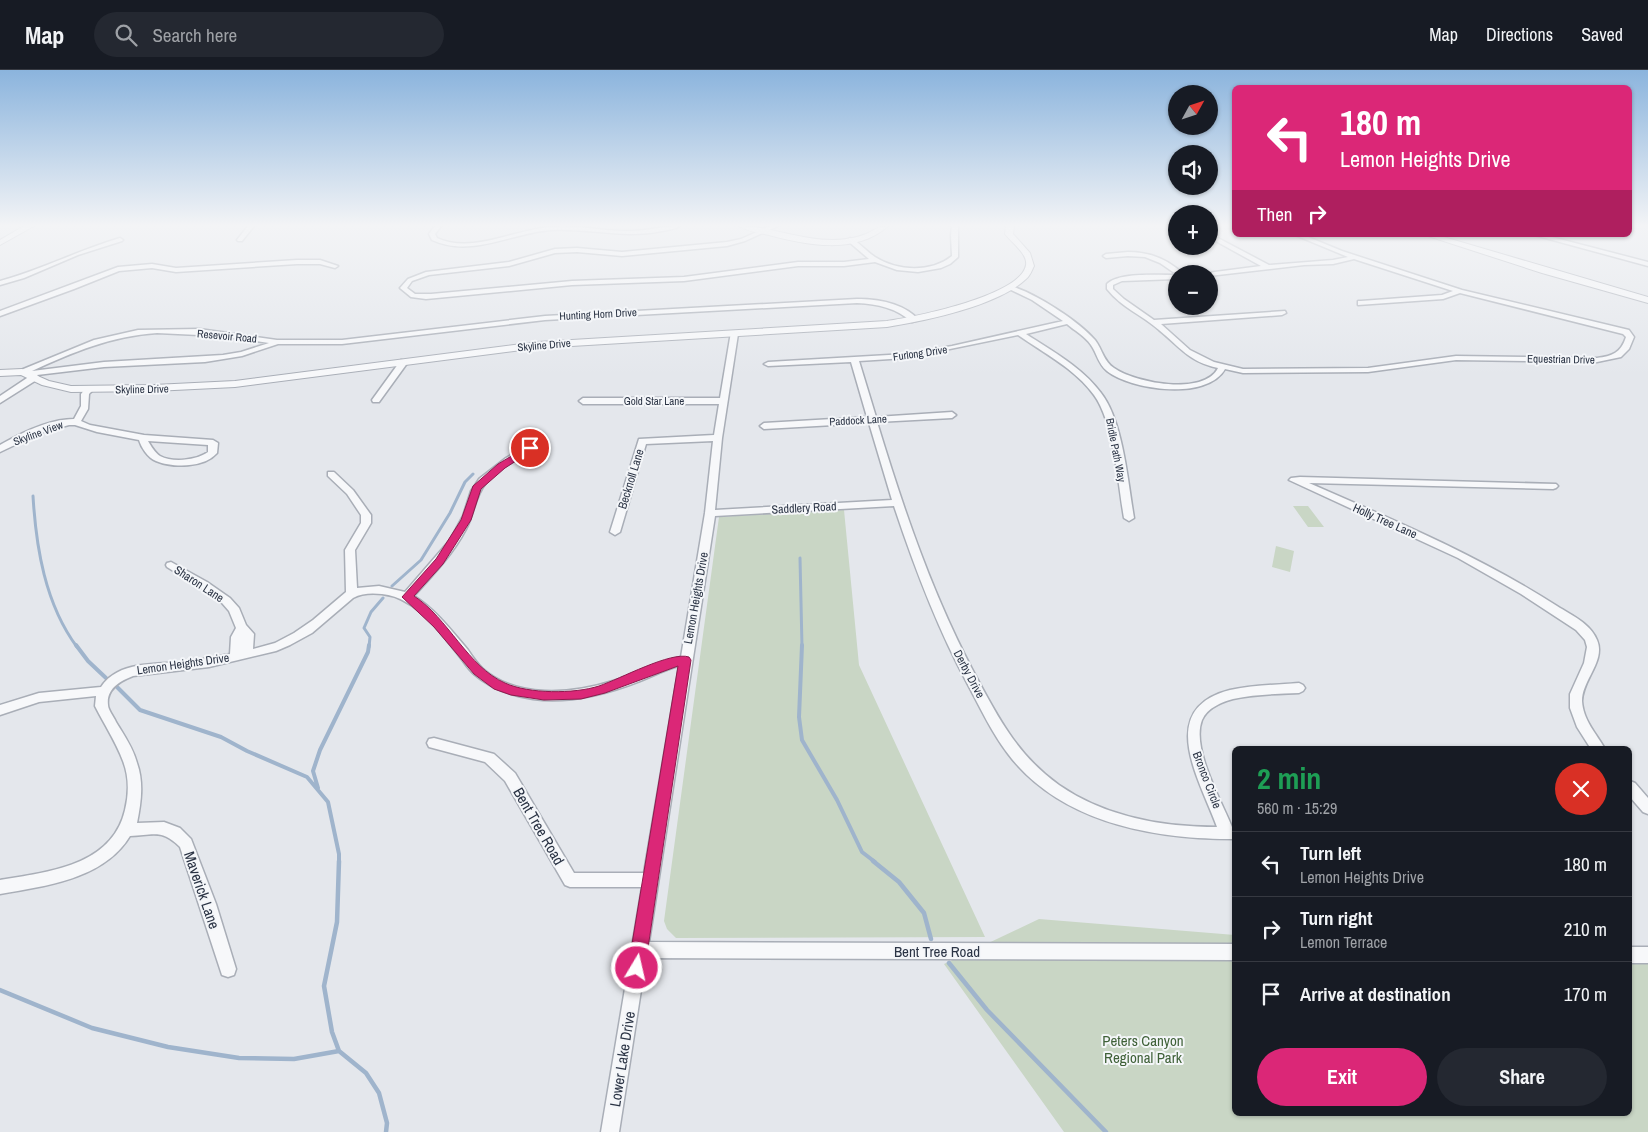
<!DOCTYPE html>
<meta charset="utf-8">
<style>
body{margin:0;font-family:"Archivo Narrow",sans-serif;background:#242831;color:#f1f3f6;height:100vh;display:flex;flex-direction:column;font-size:19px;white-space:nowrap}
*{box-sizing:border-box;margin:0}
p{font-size:16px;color:#9ea1a6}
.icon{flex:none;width:28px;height:28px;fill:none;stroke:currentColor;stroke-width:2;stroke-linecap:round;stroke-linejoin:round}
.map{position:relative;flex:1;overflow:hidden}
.panel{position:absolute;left:1232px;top:676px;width:400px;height:370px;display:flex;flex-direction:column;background:#171b24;border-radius:8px;box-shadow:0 1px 4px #0004}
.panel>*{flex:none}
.top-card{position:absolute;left:1232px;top:15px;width:400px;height:152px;border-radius:8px;box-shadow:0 1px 4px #0004;background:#db2777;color:#fff;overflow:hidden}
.needle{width:32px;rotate:50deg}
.buttons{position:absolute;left:1168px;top:15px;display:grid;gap:10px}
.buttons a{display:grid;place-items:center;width:50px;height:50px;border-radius:50%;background:#171b24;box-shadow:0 1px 4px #0004;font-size:25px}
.pin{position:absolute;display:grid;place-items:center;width:42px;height:42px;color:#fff;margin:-21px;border:2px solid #fff;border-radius:50%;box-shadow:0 1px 5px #0007}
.me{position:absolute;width:55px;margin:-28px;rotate:9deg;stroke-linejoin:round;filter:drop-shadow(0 0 4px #0008)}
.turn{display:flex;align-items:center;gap:18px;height:105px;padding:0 25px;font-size:22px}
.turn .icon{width:65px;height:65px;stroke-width:2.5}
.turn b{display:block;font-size:35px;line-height:42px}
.then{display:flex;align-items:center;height:48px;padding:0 25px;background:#0003;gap:10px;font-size:19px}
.round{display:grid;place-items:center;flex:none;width:52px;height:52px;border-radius:26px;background:#242831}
.overview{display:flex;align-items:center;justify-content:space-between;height:85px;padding:0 25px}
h1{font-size:30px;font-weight:800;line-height:38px;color:#1e9e55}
.button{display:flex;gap:10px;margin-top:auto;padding:10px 25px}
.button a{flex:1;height:58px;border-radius:30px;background:#db2777;color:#fff;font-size:20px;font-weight:800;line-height:58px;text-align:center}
.button a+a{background:#242831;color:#f1f3f6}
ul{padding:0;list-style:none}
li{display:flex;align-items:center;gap:15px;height:65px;padding:0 25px;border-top:1px solid #363941}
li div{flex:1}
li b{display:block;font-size:19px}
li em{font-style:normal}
header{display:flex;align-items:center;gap:30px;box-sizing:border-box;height:70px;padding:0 25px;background:#171b24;border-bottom:1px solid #363941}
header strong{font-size:24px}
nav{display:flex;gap:28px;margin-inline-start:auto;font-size:18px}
.search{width:350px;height:45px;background:#242831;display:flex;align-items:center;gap:12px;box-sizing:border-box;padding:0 18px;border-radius:28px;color:#9ea1a6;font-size:19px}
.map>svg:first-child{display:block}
.green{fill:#c9d6c5}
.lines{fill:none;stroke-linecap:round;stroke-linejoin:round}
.stream-far2{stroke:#9fb4cc;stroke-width:3}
.stream-far1{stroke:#9fb4cc;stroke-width:4}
.stream{stroke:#9fb4cc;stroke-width:4.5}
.minor-casing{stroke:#a9aeb7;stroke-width:3}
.tertiary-casing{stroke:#a9aeb7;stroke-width:2}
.minor{fill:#f7f8fa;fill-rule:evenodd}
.tertiary{fill:#f7f8fa;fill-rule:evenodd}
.route{fill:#db2777;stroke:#8e194d}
.labels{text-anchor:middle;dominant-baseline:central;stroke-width:4;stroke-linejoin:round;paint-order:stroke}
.far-street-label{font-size:11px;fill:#2b3445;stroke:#f4f6f9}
.street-label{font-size:12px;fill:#2b3445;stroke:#f4f6f9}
.near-street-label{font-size:15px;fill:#2b3445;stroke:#f4f6f9}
.near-park-label{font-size:15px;fill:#3f6138;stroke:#f4f6f9}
</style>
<header>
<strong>Map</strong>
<div class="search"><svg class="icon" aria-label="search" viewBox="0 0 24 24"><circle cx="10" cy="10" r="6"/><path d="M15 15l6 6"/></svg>Search here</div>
<nav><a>Map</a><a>Directions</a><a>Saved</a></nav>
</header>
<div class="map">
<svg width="1648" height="1062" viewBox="0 0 1648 1062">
<rect width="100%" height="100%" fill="#e4e7ec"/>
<path class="green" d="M1293,436h15l16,21h-16z
M844,440l15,155 126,272 -309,1 -9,-9 -3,-8 55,-404z
M1276,476l18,5 -4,21 -18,-5z
M1039,849l196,16v179h395v-150h18v168h-584l-120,-168z"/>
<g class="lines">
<path class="stream-far2" d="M33,426c3,51 12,108 44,151
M800,488l2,89
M392,516l29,-26 29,-47 15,-31 8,-8
M369,577l1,-10 -6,-9 7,-16 12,-14"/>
<path class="stream-far1" d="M76,575l12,16 18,17
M802,575l-3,72 3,23 35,60 25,52 13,10
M117,617l23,23 81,27 26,14 60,26 21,25 11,52v8
M318,718l-5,-17 7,-21 48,-98 1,-7"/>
<path class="stream" d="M339,791l-2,61 -13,64 8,46 7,19 27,22 13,20 8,30 -1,9
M873,791l26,21 25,31 7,26
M949,893l38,47 119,122
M0,920l92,38 76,19 71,11 55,1 45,-8"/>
<g class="minor-casing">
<path id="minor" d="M248,156h6l-12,15h-4l-1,-1z
M435,156h6l-6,8 2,4c35,16 76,-8 113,-11 27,-3 53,5 80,4 17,0 33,-5 50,-5 -5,3 -12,4 -18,5 -38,8 -73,-3 -111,-1 -40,3 -80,28 -119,10l-3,-6z
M770,156h8l-33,15 -18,5 -105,10 -45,-4 -22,1 -46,13 -80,9 -17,6 -5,7 8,6h16l141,-13 112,-4 114,-15h46l25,-3 -21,-18 -1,-1 3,-2c9,4 16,13 25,19 22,14 56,16 77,-1l-1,-21 1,-9h6v31l-8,7 -9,4 -23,4 -21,-2 -22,-8 -31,4h-46l-114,15 -112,4 -146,14 -15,-2 -11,-9 8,-9 18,-7 83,-10 46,-13 22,-1 45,4 105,-10 14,-3z
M1211,157l3,2 2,8 53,28 64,-5 15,-3 -53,-22h8l39,16 120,39 167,40 5,7 -5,12 -8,8 -24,5 -141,-2 -88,12 -125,1 -18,-4c-18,32 -94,21 -118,2 -9,-7 -10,-18 -16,-26 -6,-9 -16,-14 -24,-21l-41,10c26,17 56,33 75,59 22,28 27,90 33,125l-5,3 -5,-3c-6,-34 -10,-96 -30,-123 -19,-26 -50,-42 -76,-60l-112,23 -47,3 17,56 76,-5 4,3 -4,3 -75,4c27,89 57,178 102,260 22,41 41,75 80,103 46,32 104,42 158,42 -17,-47 -62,-118 13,-137 23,-5 46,-5 69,-7l4,2 2,3 -2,3 -4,2c-22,1 -44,1 -66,6 -11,3 -26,9 -31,21 -11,28 19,80 30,107h3v12c-80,0 -169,-15 -223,-80 -19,-23 -32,-52 -46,-78 -30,-56 -52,-115 -72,-175l-179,10 -66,426 586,2v16l-589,-2 -27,174h-18l41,-245h-72l-5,-2 -60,-104 -20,-19 -56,-15 -2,-4 2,-4 5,-1 60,16 21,19 59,100h70l35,-207c-13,3 -26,10 -39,15 -33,13 -71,23 -107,18 -20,-3 -43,-11 -59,-25 -6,-5 -10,-12 -14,-17 -21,-26 -43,-59 -78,-63 -10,-1 -20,-1 -29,4l-41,35 -22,12 -14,6 -67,16 -76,9c-13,5 -27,13 -25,29 0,5 6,12 8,17 8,13 17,26 21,41 7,20 4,40 0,60l27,-1 16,6 11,11 25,65 20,65 -2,6 -6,2 -6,-2 -42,-128c-18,-18 -26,-12 -50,-11 -26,43 -84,50 -130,58v-14c48,-8 112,-14 125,-70 4,-16 4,-34 -2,-49 -7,-19 -19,-37 -28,-55l1,-10 -57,6 -39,13v-10l39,-12 62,-6c17,-26 55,-23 83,-25 15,-2 31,-5 46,-8l1,-17 5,-9 -7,-17 -7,-8 -15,-11 -40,-25 -1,-2 1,-2 4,-1 36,20 23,16 9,10 7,17 8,9 -1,15 22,-6 19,-10 19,-13 33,-28 -1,-42 16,-27v-8l-14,-21 -19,-18v-4h6l19,18 18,25v8l-16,27 2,38 22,-2 26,6 45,-52 13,-24 8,-25 8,-12 27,-21 21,-12h6v4c-16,10 -35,18 -47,33 -11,12 -12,32 -20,46 -13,25 -33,46 -52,67 21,13 38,35 54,54 4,6 9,13 14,18 34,31 90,26 131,13 23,-7 44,-19 68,-24l24,-144 8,-72 -67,3 -26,88 -5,3 -5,-3 29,-93 75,-4 5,-31h-136l-4,-3 4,-3h137l11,-66 7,2 -16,104 -7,72 177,-10 -23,-77 -105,6 -4,-3 4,-3 103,-6 -16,-55 -83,4 -4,-2 4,-2 138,-8 46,-8 111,-25 -31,-21 -23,-11 -1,-1 3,-2c24,7 68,35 84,54 7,9 9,22 19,28 21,15 90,28 104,0 -29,-6 -38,-21 -59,-38 -17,-15 -38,-23 -52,-41v-5c11,-12 52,-9 69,-9v4l-54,2 -9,4v4l11,10 30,21 131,-9 1,2 -4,2 -121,9 29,26 24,12 29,7 125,-1 88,-12 141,2c15,-2 24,-5 29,-21l-3,-3 -163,-41 -17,6 -85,6v-4h3l81,-6 11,-4 -99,-32 -21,5 -29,1 -95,11 -2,-3 54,-7 -49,-27 -3,-4v-7z
M1534,165h10l104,27v4z
M120,168l3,2 -1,1 -44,14 -54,23 -24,7v-4c41,-11 79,-31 120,-43z
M1128,182c21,0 40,7 55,22h-7l-16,-11 -15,-6 -17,-1 -22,2 -3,-2 3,-2z
M297,190h23l18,6 -3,2 -15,-4h-23l-121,8 -24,-4 -33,3 -45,18 -74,27v-5l118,-44 34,-3 24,4z
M857,229c22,0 46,4 62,21l-7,2c-16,-14 -34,-18 -55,-19l-312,17 -203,24h-64l-36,12 -37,6 -101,5 -67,8 2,2 -1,2 -38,24v-7l30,-20 -9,-2v-4l73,-30 44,-10 61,-1 78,11h65l203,-24zM157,263l63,3 49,7 -28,9 -18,3 -119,7 -72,9c41,-19 80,-35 125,-38z
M401,290l7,2 -29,40h-6l-1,-2z
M86,318h3l4,2 -4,4 -1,15 -7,12 9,4 54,10 69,5 5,3 -1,10c-13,15 -44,15 -61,8 -8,-3 -15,-14 -17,-21l-42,-8 -22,-7h-6l-29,8 -40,19v-7c21,-12 49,-26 74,-26l7,-13v-12zM148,371l60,4v7c-11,8 -35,11 -48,4 -5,-3 -9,-10 -12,-15z
M1300,407l256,7 2,2 -2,2 -3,1 -244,-6c85,37 170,73 248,123 14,9 33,17 40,34 9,21 -15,40 -15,61 1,19 14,32 23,48h-14l-14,-22 -7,-19v-14l14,-31 3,-16 -2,-7 -9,-10 -55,-36 -63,-36 -169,-78 2,-2z
M1630,711l5,2 13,15v16l-5,-2 -13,-15z
M1630,877h18v16h-18z"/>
</g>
<g class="tertiary-casing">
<path id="tertiary" d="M24,156h10l-34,19v-5z
M739,156c30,0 60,14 93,14 11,0 24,-2 34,-6 9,-4 12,-8 22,-8 -32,29 -82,19 -119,9 -10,-2 -22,-4 -30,-9z
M1006,156h8l-1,8 17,19 4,13c-2,4 -4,10 -8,13 -28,27 -101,42 -139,48l-349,21 -303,39 -81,4 -83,1 -29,-7 -21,-10 -21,1v-6l22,-1 27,12 22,5 83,-1 81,-4 303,-39 349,-21c27,-4 134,-25 139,-56 2,-11 -15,-23 -21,-31z
M1425,165h12l211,62v6l-106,-30z"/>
</g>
<use href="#minor" class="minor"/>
<use href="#tertiary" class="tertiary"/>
</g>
<linearGradient id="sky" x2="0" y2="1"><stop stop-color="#8bb4dd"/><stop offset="0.51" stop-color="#f3f4f6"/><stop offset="1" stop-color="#f3f4f6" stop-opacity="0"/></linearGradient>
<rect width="1648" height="305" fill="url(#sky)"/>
<path class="route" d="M530,375l5,3 -2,2 -28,18 -24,21 -10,31 -28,44 -29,32c34,22 54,71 91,87 24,11 69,11 94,3 21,-7 72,-35 90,-29l2,3 -46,308 -2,6 -6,2 -6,-2 -3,-6 50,-302 -73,27 -24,6 -37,1 -33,-5 -17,-6 -20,-15 -40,-47 -32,-30 34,-38 25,-39 12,-34 25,-22z"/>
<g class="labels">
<g class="far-street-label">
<text transform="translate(598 244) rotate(-3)">Hunting Horn Drive</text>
<text transform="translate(227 266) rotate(5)">Resevoir Road</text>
<text transform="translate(544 275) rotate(-5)">Skyline Drive</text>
<text transform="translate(920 283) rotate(-8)">Furlong Drive</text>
<text transform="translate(1561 289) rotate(1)">Equestrian Drive</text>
<text transform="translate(142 319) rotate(-1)">Skyline Drive</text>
<text x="654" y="331">Gold Star Lane</text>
<text transform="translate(858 350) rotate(-3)">Paddock Lane</text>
<text transform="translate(38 363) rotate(-20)">Skyline View</text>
<text transform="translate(1116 380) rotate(79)">Bridle Path Way</text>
</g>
<g class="street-label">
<text transform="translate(631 409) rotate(-73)">Becknoll Lane</text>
<text transform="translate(804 438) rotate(-3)">Saddlery Road</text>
<text transform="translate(1385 451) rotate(24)">Holly Tree Lane</text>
<text transform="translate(199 514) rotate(33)">Sharon Lane</text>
<text transform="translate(696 528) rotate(-80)">Lemon Heights Drive</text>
<text transform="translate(183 594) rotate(-8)">Lemon Heights Drive</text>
<text transform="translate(969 604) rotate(62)">Derby Drive</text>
<text transform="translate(1207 710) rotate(69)">Bronco Circle</text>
</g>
<g class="near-street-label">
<text transform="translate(539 756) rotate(60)">Bent Tree Road</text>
<text transform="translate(202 820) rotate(71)">Maverick Lane</text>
<text x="937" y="881">Bent Tree Road</text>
<text transform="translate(622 989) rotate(-81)">Lower Lake Drive</text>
</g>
<g class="near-park-label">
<text x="1143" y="970">Peters Canyon<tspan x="1143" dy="17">Regional Park</tspan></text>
</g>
</g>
</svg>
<div class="buttons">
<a><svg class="needle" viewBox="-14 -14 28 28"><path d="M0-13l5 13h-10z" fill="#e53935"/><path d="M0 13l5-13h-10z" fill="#9ea1a6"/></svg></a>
<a><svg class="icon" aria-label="sound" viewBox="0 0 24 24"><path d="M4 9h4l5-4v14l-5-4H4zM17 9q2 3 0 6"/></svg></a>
<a>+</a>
<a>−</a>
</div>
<div class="pin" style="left:530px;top:378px;background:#d93025"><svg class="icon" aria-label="arrive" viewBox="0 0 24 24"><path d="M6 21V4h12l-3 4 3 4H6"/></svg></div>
<svg class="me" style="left:637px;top:898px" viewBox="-20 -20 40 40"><circle r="17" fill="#db2777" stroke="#fff" stroke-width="3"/><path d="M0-11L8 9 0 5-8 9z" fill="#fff"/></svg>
<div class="top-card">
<div class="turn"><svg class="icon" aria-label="left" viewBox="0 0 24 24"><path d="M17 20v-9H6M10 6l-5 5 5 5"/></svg><div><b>180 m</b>Lemon Heights Drive</div></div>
<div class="then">Then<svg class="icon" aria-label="right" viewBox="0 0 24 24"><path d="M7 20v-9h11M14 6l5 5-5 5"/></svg></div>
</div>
<section class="panel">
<div class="overview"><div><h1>2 min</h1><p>560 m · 15:29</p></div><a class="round" style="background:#d93025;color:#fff"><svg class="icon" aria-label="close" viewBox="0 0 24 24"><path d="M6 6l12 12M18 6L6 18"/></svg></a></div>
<ul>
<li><svg class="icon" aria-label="left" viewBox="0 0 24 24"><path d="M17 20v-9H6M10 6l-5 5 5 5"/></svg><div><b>Turn left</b><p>Lemon Heights Drive</p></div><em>180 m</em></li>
<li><svg class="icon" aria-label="right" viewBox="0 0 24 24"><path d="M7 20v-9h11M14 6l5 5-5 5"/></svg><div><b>Turn right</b><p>Lemon Terrace</p></div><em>210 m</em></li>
<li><svg class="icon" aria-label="arrive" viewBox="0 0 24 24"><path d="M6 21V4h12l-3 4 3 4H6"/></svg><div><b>Arrive at destination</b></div><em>170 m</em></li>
</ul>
<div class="button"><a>Exit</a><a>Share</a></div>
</section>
</div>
